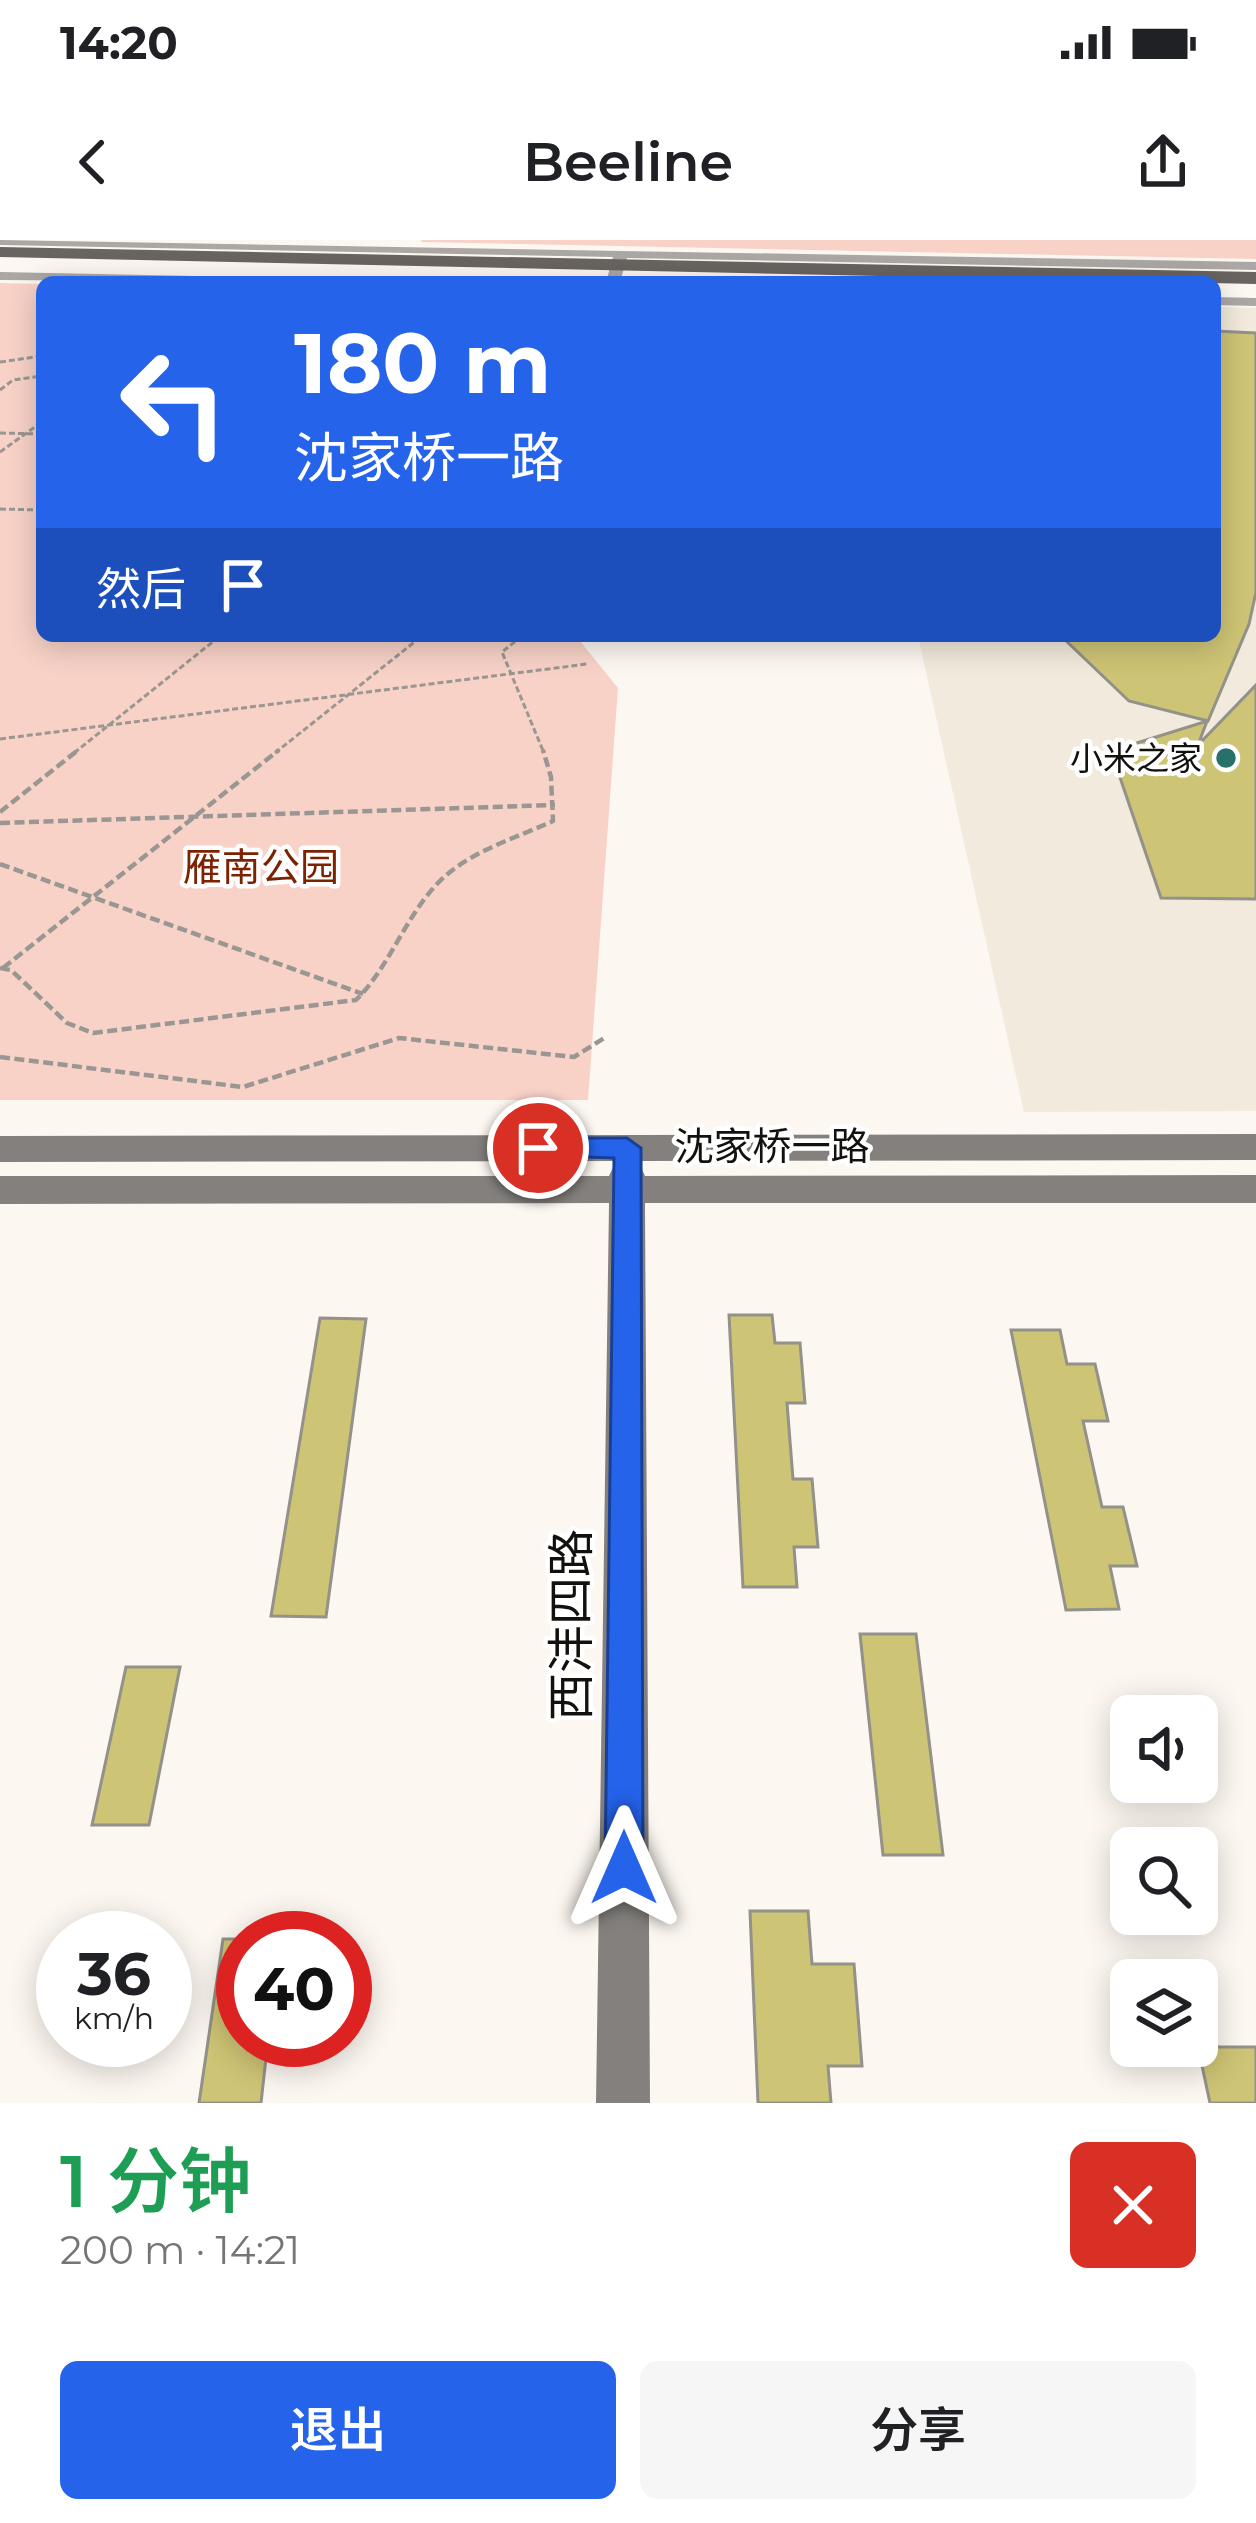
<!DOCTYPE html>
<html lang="zh">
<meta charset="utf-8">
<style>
body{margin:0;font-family:Montserrat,"Noto Sans SC",sans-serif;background:#f6f6f6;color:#202124;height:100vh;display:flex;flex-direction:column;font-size:45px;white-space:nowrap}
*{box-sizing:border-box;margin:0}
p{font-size:39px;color:#757577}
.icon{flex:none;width:66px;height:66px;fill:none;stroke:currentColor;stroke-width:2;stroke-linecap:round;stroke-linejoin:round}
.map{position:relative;height:1863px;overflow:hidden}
.sheet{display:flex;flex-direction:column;background:#fff;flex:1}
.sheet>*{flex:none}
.hud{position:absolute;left:36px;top:36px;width:1185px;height:366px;border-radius:18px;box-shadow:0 6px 30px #0003;background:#2563eb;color:#fff;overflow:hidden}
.buttons{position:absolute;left:1110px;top:1455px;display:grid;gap:24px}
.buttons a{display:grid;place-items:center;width:108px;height:108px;border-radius:18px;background:#fff;box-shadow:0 6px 30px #0003;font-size:60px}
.speed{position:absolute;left:36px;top:1671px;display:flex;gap:24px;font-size:60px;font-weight:700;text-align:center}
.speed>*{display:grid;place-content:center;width:156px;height:156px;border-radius:50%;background:#fff;box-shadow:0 6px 30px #0003;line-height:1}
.speed small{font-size:30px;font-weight:400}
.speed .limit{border:18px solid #d22;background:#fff;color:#111}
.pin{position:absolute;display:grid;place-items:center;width:102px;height:102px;color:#fff;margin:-51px;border:6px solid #fff;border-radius:50%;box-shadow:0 3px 12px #0007}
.me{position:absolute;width:132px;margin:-66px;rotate:0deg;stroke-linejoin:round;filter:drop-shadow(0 0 9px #0008)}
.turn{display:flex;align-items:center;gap:42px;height:252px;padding:0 60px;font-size:54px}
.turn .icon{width:156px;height:156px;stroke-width:2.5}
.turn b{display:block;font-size:84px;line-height:102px}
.then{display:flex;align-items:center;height:114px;padding:0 60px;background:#0003;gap:24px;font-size:45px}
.round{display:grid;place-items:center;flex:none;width:126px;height:126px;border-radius:18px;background:#f6f6f6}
.head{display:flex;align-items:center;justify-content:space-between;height:204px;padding:0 60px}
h1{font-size:72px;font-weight:600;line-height:90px;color:#1e9e55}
.button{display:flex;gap:24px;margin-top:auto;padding:24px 60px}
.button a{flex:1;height:138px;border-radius:18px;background:#2563eb;color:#fff;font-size:48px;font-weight:600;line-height:138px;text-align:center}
.button a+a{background:#f6f6f6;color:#202124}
.status{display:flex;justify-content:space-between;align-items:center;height:84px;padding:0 60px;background:#fff;direction:ltr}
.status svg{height:33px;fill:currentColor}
header{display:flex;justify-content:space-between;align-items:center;height:156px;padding:0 60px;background:#fff;font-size:54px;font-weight:600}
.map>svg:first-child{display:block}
.built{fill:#f2eadc}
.green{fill:#f8d2c7}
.building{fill:#cec475;stroke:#92918a;stroke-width:3}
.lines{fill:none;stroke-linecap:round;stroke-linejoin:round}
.path-far1{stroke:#9a9792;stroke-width:3;stroke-dasharray:6 3;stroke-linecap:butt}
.path{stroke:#9a9792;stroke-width:4.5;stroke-dasharray:10 4.5;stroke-linecap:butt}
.street{fill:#aaa7a4;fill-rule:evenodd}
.secondary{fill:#84807d;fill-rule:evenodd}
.primary{fill:#696460;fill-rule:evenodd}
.route{fill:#2563eb;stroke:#184099;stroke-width:3}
.poi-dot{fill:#28716b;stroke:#fff;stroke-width:4.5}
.labels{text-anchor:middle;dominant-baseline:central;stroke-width:9;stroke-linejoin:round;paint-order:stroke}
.far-poi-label{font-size:33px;fill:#12110e;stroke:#fff;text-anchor:end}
.park-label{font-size:39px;fill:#7d2200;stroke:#fff}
.street-label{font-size:39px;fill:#12110e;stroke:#fff}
.near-street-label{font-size:48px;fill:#12110e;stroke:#fff}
</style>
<div class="status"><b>14:20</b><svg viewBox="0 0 49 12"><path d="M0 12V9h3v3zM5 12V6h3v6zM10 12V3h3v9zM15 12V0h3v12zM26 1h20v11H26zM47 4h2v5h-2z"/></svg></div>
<header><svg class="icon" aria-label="back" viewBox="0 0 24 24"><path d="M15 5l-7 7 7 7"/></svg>Beeline<svg class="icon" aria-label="share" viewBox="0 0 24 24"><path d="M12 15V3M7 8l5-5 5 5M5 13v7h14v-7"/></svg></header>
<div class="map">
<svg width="1256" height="1863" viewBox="0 0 1256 1863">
<rect width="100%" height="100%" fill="#fcf7f0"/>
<path class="built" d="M1215,67l41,1v803l-232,1 -106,-476h297z"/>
<path class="green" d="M422,0h834v19l-835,-17z
M0,43l42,1v352h534l42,52 -30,412h-588z"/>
<path class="building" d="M1215,91l41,2v259l-7,32 -41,97 -79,-20 -68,-65h154z
M1256,445v214l-95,-1 -50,-147 96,-30 -9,24z
M729,1075h43l3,28h25l5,60h-18l6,76h19l6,68h-24l3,40h-54z
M320,1078l46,1 -40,298 -55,-1z
M1011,1090h49l7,34h28l13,57h-25l19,86h21l14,59h-27l9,43 -53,1z
M860,1394h56l27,221h-60z
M126,1427h54l-31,158h-57z
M750,1671h58l4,53h42l8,102h-34l3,37h-73z
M223,1699h20v101h25l-7,63h-62z
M1198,1807h58v56h-46z"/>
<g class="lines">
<path class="path-far1" d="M0,122l42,-6
M0,150l13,-10 29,-4
M0,193l42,1
M0,212l42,-30
M0,269l42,1
M522,396l-20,16 42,101
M0,499l587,-75
M74,513l146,-117
M275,513l147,-117"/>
<path class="path" d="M0,572l78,-62
M0,583l555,-18
M0,624l363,130
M0,728l11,2 56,53 26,10 263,-33c34,-34 48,-81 81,-116 30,-32 77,-45 116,-63l-2,-44 -8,-27
M3,728l276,-218
M0,817l243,30 156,-49 175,19 32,-20"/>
<path class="street" d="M0,0l1256,22v8l-629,-12 -7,24h-14l7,-25 -613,-12z
M0,32l295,6 7,4 -302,-2z
M1215,57l41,1v8l-41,-1z"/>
<path class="secondary" d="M1256,894v26l-618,1 7,15 611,-1v28h-611l5,900h-54l13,-900 -609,1v-28h609l7,-15 -616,1v-26z"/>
<path class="primary" d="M0,7l1256,25v12l-1256,-27z"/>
</g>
<path class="route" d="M538,898h89l14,10 2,720 -5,14 -14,5 -13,-5 -6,-14 9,-710 -86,-3 -4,-7 4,-7z"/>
<circle class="poi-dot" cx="1226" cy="518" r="12"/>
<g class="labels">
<g class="far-poi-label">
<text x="1202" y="518">小米之家</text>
</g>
<g class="park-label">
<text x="261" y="627">雁南公园</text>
</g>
<g class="street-label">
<text x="772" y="906">沈家桥一路</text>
</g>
<g class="near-street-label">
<text transform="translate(571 1385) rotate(-90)">西沣四路</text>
</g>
</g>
</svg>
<div class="buttons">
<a><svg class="icon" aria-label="sound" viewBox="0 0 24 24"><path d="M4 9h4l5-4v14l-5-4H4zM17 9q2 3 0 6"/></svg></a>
<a><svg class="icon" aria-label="search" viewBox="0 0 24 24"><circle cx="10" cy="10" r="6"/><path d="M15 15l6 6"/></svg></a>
<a><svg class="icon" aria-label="layers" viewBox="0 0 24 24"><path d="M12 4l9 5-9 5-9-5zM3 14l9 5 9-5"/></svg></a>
</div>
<div class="speed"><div>36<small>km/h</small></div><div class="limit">40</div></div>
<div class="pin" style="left:538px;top:908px;background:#d93025"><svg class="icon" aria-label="arrive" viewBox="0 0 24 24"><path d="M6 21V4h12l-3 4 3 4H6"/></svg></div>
<svg class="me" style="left:624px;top:1628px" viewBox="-20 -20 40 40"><path d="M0-17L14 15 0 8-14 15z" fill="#2563eb" stroke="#fff" stroke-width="4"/></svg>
<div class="hud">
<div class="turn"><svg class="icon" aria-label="left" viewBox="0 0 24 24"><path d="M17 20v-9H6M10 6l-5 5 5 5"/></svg><div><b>180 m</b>沈家桥一路</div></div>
<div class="then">然后<svg class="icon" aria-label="arrive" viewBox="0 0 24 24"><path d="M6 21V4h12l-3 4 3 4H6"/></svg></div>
</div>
</div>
<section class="sheet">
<div class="head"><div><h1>1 分钟</h1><p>200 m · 14:21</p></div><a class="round" style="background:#d93025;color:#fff"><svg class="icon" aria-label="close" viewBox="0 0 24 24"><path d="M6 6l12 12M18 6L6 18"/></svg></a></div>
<div class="button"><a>退出</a><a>分享</a></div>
</section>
